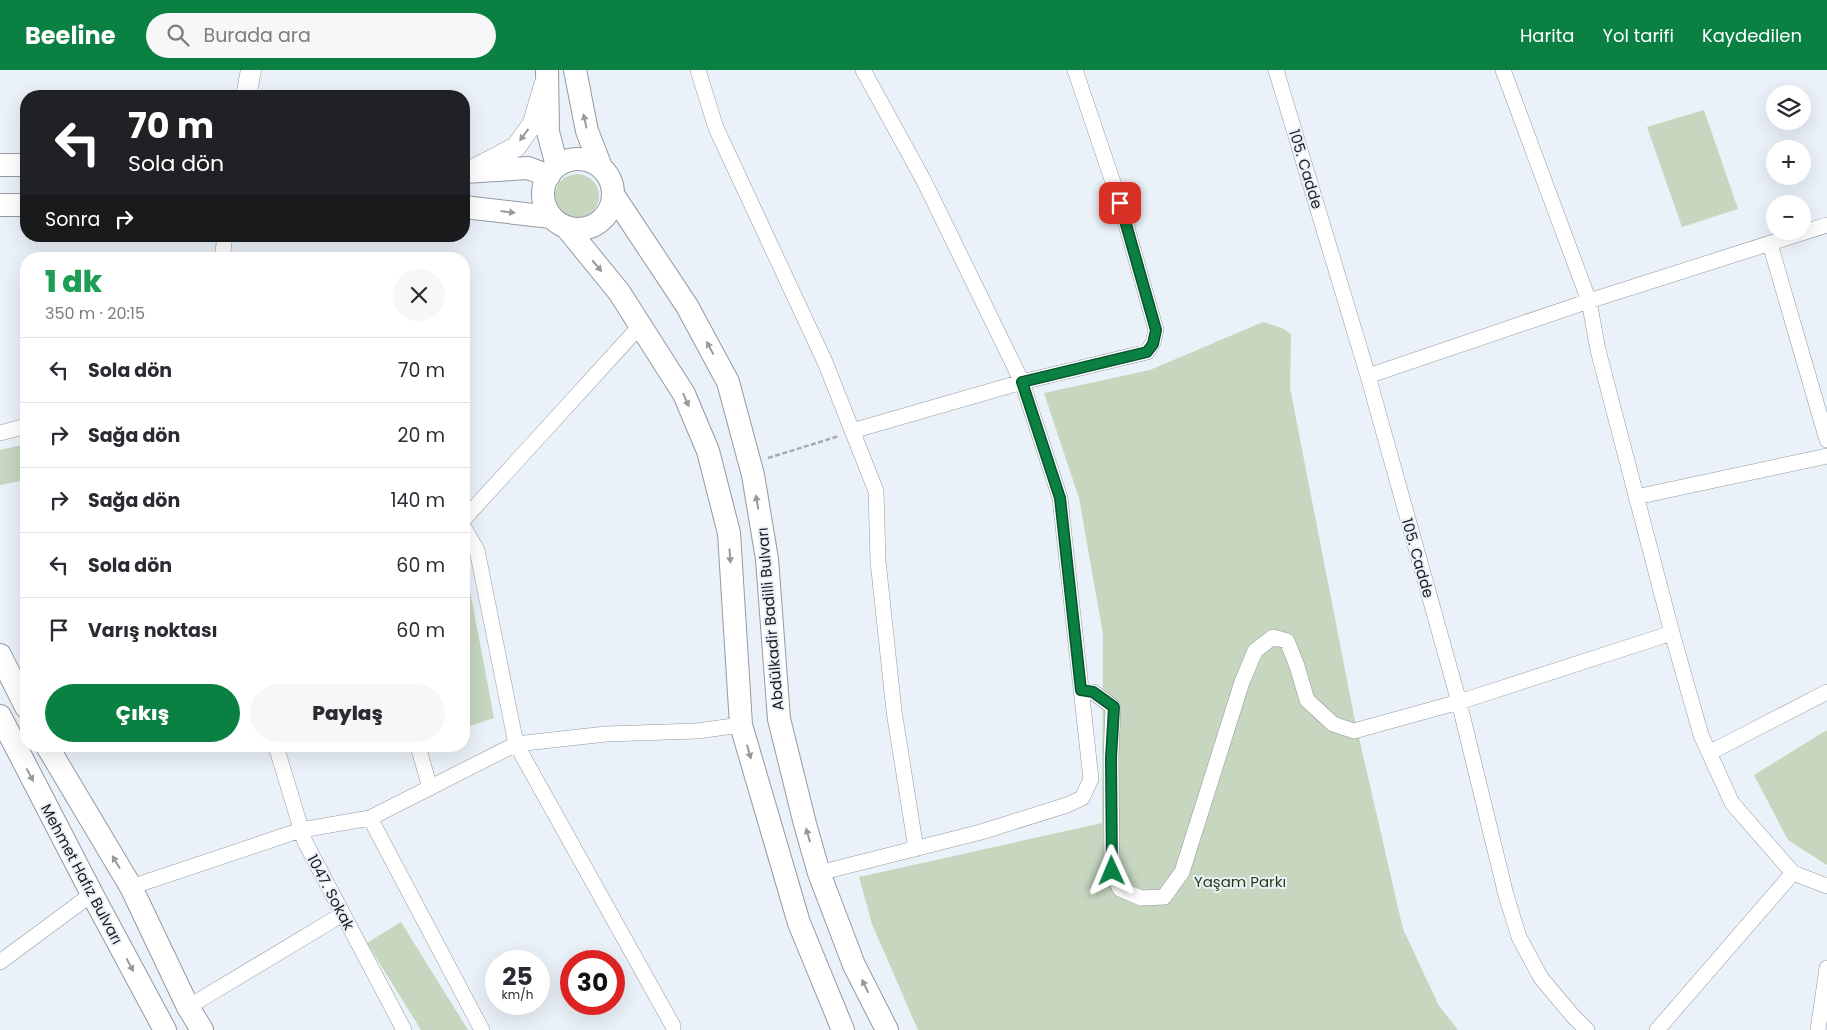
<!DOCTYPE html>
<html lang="tr">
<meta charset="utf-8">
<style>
body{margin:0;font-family:Poppins,sans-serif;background:#f7f7f7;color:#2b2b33;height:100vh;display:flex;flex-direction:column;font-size:19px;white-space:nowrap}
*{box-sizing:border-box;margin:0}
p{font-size:16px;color:#7c7c81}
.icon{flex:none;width:28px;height:28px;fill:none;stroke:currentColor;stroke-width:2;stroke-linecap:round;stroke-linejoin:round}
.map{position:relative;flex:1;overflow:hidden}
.panel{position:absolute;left:20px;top:182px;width:450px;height:500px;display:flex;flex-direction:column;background:#fff;border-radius:20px;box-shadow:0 5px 20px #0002}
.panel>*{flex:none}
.banner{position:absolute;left:20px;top:20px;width:450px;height:152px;border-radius:20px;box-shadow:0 5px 20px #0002;background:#202124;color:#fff;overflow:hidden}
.tools{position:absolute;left:1766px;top:15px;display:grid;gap:10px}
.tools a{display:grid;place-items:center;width:45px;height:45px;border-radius:50%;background:#fff;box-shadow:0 5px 20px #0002;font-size:25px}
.speed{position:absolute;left:485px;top:880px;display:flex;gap:10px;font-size:25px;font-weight:700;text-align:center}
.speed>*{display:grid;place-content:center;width:65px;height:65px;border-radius:50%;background:#fff;box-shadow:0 5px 20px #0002;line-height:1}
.speed small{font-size:12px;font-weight:400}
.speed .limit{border:8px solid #d22;background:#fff;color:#111}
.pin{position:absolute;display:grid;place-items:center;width:42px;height:42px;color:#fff;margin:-21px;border-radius:10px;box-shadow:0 2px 8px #0006}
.me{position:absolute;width:55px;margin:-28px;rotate:359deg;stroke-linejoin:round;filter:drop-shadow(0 0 4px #0008)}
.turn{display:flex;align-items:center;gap:18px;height:105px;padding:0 25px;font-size:22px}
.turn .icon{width:65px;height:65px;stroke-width:2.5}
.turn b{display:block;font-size:35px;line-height:42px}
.then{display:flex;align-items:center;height:48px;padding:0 25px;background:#0003;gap:10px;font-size:19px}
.round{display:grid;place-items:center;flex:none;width:52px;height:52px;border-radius:26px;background:#f7f7f7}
.headline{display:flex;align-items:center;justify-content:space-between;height:85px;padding:0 25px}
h1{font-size:30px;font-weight:800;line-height:38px;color:#1e9e55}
.primary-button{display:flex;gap:10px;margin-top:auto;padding:10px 25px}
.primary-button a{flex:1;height:58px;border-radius:30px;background:#0b8043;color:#fff;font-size:20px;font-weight:800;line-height:58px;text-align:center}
.primary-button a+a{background:#f7f7f7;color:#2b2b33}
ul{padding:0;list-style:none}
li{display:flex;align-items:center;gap:15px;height:65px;padding:0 25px;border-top:1px solid #e1e1e2}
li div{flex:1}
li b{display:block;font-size:19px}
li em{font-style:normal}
header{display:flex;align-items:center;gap:30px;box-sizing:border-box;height:70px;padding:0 25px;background:#0b8043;color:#fff}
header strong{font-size:24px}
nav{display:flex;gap:28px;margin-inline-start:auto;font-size:18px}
.search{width:350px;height:45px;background:#f7f7f7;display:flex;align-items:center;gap:12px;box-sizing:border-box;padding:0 18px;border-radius:28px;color:#7c7c81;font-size:19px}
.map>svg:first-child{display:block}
.green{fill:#c6d6bf}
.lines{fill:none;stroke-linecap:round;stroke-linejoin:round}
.minor-casing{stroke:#949aa1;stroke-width:16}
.tertiary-casing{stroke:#949aa1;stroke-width:21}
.secondary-casing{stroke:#949aa1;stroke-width:24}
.path{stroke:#a6abb1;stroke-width:2.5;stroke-dasharray:5 2.5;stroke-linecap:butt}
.minor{stroke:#fff;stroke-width:15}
.tertiary{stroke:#fff;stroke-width:20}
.secondary{stroke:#fff;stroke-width:22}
.oneway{fill:#98999b}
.route-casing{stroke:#07532c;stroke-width:12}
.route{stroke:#0b8043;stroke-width:9}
.labels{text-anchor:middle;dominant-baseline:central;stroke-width:4;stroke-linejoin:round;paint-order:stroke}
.street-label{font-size:15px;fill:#1b1d20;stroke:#eaf1f8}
.park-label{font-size:15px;fill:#1f3910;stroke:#eaf1f8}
</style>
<header>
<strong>Beeline</strong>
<div class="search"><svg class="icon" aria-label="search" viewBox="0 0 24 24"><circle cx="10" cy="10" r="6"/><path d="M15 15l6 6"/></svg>Burada ara</div>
<nav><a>Harita</a><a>Yol tarifi</a><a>Kaydedilen</a></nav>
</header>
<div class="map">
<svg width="1827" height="960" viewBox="0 0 1827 960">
<rect width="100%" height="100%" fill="#eaf1f8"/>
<path class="green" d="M1704,40l34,99 -56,18 -35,-100z
M555 126a22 22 0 1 1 44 0a22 22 0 1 1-44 0Z
M1263,252l19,6 9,6 -1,54 64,328 49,213 36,77 19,24h-540l-46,-106 -13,-47 243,-54 1,-189 -24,-136 -35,-105 106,-23z
M26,374v36l-26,5v-35z
M464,489l30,159 -30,10z
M1827,660v135l-39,-25 -34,-65z
M401,852l67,108h-47l-54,-87z"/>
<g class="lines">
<g class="minor-casing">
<path id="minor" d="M698,0l18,58 109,234 51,129 2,70 16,150 22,138
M1276,0l92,306 91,326 47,193 13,42 22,41 32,38 14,14
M1503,0l86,231 9,49 74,283 29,102 31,68 61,70 34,13
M1770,174l57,196
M222,189l3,-23
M1368,306l221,-75 238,-76
M852,361l170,-49 125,-30 6,-9 3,-13 -36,-127 -45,-133
M0,363l26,-7
M1636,427l191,-41
M464,449l176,-193
M464,458l13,22 39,194 157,282v4
M1081,621l12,1 20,15 -2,51 1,113 8,18 21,9 23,-1 18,-25 60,-190 13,-31 18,-14 14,4 10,25 10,34 26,24 21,7 105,-29 213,-69
M276,676l29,96 99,188
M418,676l12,42
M1709,683l118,-61
M370,748l112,212
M819,803l162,-41 86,-27 15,-7 9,-19 -31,-281 -38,-116 -98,-201 -61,-111
M131,817l170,-57 69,-12 146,-74 90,-10 91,-3 44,-6
M0,892l92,-68
M188,937l155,-93
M1657,960l136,-157
M1818,960l9,-62"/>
</g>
<g class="tertiary-casing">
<path id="tertiary" d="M246,26l5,-26
M470,101l46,-24 17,-24 11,-38"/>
</g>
<g class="secondary-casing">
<path id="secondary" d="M547,0l1,62 9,34
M575,0l12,61 14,36
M543 124a35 35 0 1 1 70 0a35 35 0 1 1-70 0Z
M0,95h26
M464,102l64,-4 21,8
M614,126l73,110 41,76 25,93 14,84 12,160 26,105 14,49 35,92 33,65
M0,135h26
M464,137l87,10
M566,157l53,65 65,102 24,57 21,82 12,192 58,198 44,107
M0,585l26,52
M0,646l92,178 73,136
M47,676l84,141 57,120 14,23"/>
</g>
<path class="path" d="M768,388l71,-22"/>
<use href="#minor" class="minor"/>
<use href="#tertiary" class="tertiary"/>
<use href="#secondary" class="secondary"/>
</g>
<defs><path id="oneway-solid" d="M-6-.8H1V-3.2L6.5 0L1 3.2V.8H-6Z" transform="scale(1.25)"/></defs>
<g class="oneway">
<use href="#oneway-solid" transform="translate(585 51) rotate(-102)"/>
<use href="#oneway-solid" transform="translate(524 65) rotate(126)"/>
<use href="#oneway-solid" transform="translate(508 142) rotate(7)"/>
<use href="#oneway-solid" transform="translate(597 196) rotate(50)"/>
<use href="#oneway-solid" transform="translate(710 278) rotate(-118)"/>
<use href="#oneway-solid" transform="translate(686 330) rotate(66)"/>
<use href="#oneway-solid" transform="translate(757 432) rotate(-100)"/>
<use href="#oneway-solid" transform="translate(730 486) rotate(86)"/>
<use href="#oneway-solid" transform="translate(749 682) rotate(74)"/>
<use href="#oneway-solid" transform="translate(30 705) rotate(62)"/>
<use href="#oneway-solid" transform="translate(808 765) rotate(-106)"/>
<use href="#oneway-solid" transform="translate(116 792) rotate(-121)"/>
<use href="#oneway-solid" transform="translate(130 895) rotate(62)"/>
<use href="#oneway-solid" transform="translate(865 916) rotate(-116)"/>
</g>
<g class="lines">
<g class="route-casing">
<path id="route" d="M1112,801l-1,-113 3,-51 -21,-15 -12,-2 -21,-192 -38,-116 125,-30 6,-8 3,-14 -36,-127"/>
</g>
<use href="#route" class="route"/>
</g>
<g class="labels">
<g class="street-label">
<text transform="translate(1306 99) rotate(73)">105. Cadde</text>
<text transform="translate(1418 488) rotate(74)">105. Cadde</text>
<text transform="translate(770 549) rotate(-95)">Abdülkadir Badilli Bulvarı</text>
<text transform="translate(82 804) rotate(62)">Mehmet Hafız Bulvarı</text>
<text transform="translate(331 822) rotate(62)">1047. Sokak</text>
</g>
<g class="park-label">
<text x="1240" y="811">Yaşam Parkı</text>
</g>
</g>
</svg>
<div class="tools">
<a><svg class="icon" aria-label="layers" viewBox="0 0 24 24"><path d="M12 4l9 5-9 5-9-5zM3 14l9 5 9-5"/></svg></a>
<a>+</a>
<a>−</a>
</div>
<div class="speed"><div>25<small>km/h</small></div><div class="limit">30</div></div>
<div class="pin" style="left:1120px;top:133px;background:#d93025"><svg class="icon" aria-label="arrive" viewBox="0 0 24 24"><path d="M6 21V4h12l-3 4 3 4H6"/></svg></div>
<svg class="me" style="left:1112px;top:801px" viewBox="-20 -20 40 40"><path d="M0-17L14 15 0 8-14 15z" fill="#0b8043" stroke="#fff" stroke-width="4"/></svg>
<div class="banner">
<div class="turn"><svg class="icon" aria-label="left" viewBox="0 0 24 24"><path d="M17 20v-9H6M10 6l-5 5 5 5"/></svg><div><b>70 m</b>Sola dön</div></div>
<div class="then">Sonra<svg class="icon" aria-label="right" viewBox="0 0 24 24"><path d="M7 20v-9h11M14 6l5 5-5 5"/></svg></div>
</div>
<section class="panel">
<div class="headline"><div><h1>1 dk</h1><p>350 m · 20:15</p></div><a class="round"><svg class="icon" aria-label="close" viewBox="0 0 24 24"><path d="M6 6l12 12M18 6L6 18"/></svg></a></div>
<ul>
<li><svg class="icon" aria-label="left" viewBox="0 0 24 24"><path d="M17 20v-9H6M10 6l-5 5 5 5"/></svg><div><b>Sola dön</b></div><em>70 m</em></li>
<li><svg class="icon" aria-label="right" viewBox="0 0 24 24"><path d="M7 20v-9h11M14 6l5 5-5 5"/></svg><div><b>Sağa dön</b></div><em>20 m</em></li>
<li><svg class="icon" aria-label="right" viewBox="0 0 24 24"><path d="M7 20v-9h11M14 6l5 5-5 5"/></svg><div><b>Sağa dön</b></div><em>140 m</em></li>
<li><svg class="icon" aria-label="left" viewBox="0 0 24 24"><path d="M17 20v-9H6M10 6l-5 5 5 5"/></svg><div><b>Sola dön</b></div><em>60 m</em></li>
<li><svg class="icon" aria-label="arrive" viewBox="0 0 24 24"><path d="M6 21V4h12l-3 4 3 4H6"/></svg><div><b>Varış noktası</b></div><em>60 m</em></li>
</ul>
<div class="primary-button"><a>Çıkış</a><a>Paylaş</a></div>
</section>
</div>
